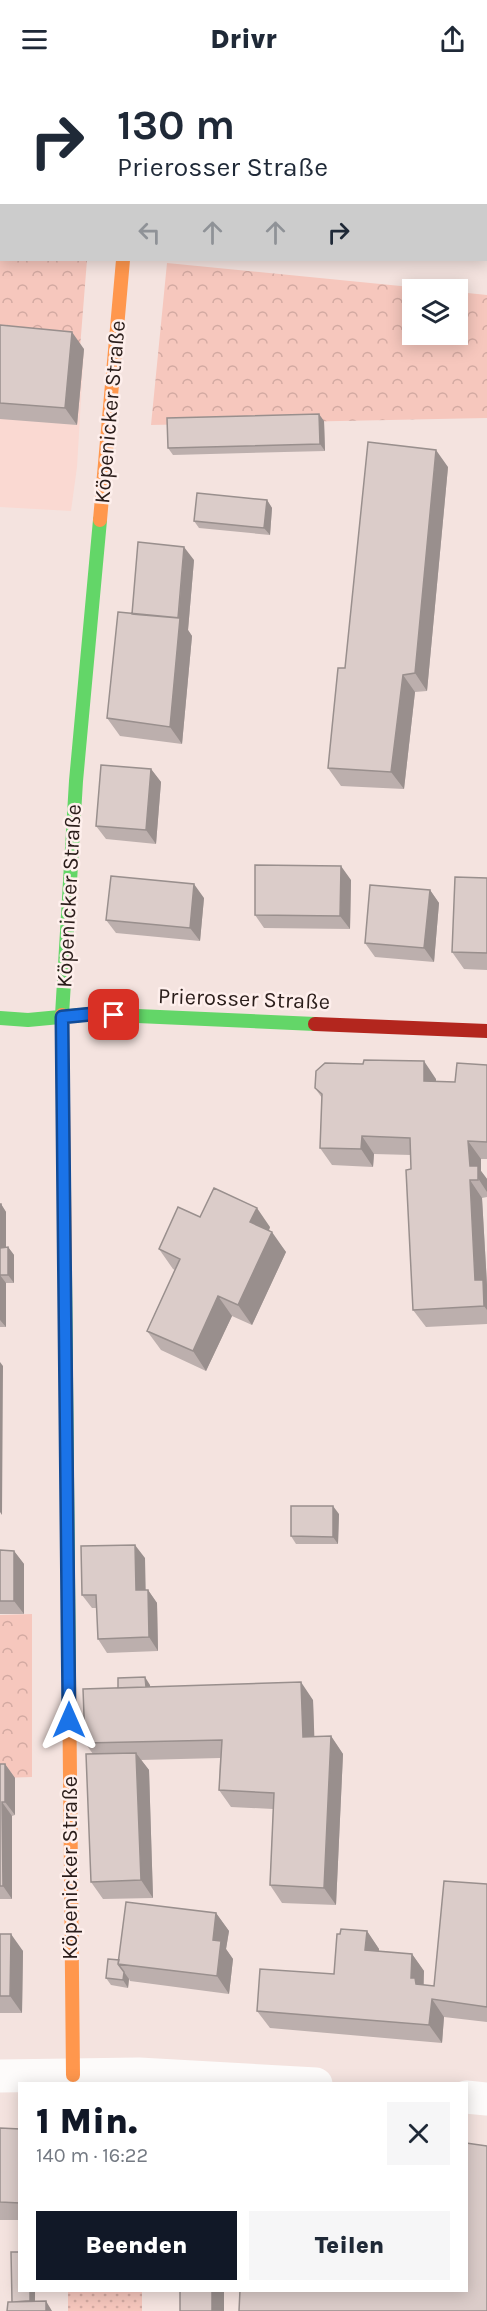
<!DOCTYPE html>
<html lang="de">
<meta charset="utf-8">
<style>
body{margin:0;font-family:Karla,sans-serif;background:#f6f6f7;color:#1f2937;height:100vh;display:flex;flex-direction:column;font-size:22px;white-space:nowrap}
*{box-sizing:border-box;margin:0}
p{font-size:20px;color:#747a83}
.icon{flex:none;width:33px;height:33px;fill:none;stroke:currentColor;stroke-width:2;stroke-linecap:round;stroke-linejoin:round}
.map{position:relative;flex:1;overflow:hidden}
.side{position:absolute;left:18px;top:2004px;width:450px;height:210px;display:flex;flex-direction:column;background:#fff;border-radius:0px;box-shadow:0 3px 15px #0003}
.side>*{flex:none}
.banner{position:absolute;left:0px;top:0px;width:488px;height:183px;box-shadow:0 3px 15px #0003;background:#fff;color:#1f2937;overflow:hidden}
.tools{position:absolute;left:402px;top:201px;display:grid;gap:12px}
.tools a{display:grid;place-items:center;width:66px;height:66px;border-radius:0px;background:#fff;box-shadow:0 3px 15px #0003;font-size:30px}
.pin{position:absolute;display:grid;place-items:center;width:51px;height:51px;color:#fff;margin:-26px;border-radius:12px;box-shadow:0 3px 9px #0006}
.me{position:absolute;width:66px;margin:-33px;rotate:0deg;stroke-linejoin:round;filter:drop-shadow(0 0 4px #0008)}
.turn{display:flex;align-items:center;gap:21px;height:126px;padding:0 18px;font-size:27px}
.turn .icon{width:78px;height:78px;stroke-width:2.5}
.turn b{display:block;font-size:42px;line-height:51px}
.lanes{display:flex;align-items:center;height:57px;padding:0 18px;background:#0003;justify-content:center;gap:30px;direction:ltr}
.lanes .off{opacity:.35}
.round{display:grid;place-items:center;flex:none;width:63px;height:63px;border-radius:0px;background:#f6f6f7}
.summary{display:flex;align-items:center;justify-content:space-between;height:102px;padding:0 18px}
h1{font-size:36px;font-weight:800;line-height:45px;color:#111827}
.button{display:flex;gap:12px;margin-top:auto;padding:12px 18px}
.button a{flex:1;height:69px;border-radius:0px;background:#111827;color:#fff;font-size:24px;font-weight:800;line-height:69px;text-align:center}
.button a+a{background:#f6f6f7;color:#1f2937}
header{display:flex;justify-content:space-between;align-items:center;height:78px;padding:0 18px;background:#fff;font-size:27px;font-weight:800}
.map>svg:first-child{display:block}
.built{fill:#fad9d2}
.grass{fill:url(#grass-dots)}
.park{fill:url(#park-crowns)}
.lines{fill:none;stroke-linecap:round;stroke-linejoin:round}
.street{stroke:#fdfbfa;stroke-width:33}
.fast{stroke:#63d668;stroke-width:14}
.slow{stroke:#ff974d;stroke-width:14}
.jam{stroke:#b3261e;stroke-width:14}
.wall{fill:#bcafad}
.shaded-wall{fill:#998f8d}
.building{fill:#dbccc9;stroke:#998f8d;stroke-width:1.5}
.route-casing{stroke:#114b97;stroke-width:15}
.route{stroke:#1a73e8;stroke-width:10}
.labels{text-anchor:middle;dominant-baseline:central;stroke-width:5;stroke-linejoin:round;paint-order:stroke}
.street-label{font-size:22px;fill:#2a1d1a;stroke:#feefec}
</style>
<header><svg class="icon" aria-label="menu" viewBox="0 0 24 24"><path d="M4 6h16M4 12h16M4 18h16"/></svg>Drivr<svg class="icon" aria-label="share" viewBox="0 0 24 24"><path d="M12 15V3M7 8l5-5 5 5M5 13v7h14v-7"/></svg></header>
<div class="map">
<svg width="487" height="2233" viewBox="0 0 487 2233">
<defs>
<pattern id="grass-dots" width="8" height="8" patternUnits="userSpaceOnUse" patternTransform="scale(1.5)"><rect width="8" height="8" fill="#f6c7bd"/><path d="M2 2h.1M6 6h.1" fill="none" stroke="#d3aaa2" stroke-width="1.8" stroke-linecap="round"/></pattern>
<pattern id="park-crowns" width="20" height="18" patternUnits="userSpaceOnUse" patternTransform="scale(1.5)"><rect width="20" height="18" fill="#f6c7bd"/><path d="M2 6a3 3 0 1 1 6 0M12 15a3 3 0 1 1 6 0" fill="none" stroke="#d3aaa2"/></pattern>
</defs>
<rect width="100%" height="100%" fill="#f4e3df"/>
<path class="built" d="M0,263l84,8 -7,118 -6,44 -71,-4z"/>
<path class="grass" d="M68,2213h74v20h-74z"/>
<path class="park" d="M0,110l2,72h85l-7,88 -80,-7z
M167,185l264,26 -19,1v44h46v-42l29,3v123l-336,7z
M32,1536v163l-32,1v-163z"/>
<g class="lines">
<path class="street" d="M141,2v-2
M0,1998l139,-2 177,10
M466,2019l21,2"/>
<path class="fast" d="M62,937l14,-234 24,-261
M0,940l28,2 64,-6 223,10
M65,1196l4,402"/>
<path class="slow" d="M100,442l23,-260
M62,937l3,259
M69,1598l4,399"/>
<path class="jam" d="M315,946l172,7"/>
</g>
<path class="wall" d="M280,0h207v27h-1v-25h-205z
M0,247l84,24 -7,76 -77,-6z
M324,343l1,30 -152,4 -5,-7z
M448,389l-21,224 -12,1 -11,97 -63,-3 -13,-18 17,-100z
M267,422l5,8 -2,27 -71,-7 -5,-7z
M194,482l-6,70 4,6 -10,108 -62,-8 -13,-18 25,-104z
M151,691l10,13 -5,62 -50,-5 -10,-13z
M487,800v92l-23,-1 -12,-17z
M351,802l-1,49 -86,-1 -9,-13z
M430,812l9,13 -5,59 -59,-5 -10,-14z
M204,820l-4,43 -84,-8 -10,-13z
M487,987v94h-6v12l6,8v18l-5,1 5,87v39l-61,3 -13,-17 -2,-155 -37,-1 -1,13 -41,-2 -12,-17 2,-50 -7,-10 121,-9v3h19z
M0,1126h1l5,8v35h2l6,8v28h-8v44h-6z
M200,1139l70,10 -1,4 17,21 -34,73 -20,-9 -26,55 -45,-21 -14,-19 28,-61 -2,-1 -14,-20z
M339,1436l-1,30h-42l-5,-8z
M0,1472l14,1 10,13v50h-24z
M145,1480v32h3l9,13 1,48 -51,2 -9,-14 -1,-31h-5l-10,-13z
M150,1607v2l163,13 1,36h17l12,18 -7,151 -54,-2 -12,-18 3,-76 -42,-2 -12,-17 1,-32 -79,2 8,10 4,128 -50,1 -12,-17 2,-128 -8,-11 33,-55z
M0,1686h5l10,14v37l-3,1v83h-12z
M487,1806v138l-43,-5 -2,26 -172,-15 -13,-17 77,-37 6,-40 27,-3 12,18v2l33,3 12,17v14l10,1z
M216,1835l13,18 -3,18 7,10 -4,35 -99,-13 -1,-2 -1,9 -17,-3 -5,-7 13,-18z
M0,1856l23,17 -1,62h-22z
M0,2050l20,1v91h-20z"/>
<path class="shaded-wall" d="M72,254l12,17 -7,76 -12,-17z
M319,336l5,7 1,30 -5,-7z
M436,372l12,17 -21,224 -12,-18z
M267,422l5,8 -2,27 -6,-7z
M184,469l10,13 -6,70 4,6 -10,108 -12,-17z
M403,597l12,17 -11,97 -13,-17z
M151,691l10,13 -5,62 -10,-14z
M341,788l10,14 -1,49 -10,-13z
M194,806l10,14 -4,43 -10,-13z
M430,812l9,13 -5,59 -10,-14z
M424,983l12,18v20l-12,-18z
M362,1058l12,18 -1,13 -12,-18z
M468,1063l13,18v12l6,8v13l-17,-26z
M470,1102l12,18 5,87v25l-3,-4 -9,-26z
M1,1126l5,8v43l-5,-7z
M257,1130l13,19 -6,15 -14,-20z
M272,1154l14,20 -34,73 -14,-20z
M8,1169l6,8v28l-6,-8z
M0,1197l6,8v44l-6,-7z
M218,1218l14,20 -26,55 -13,-20z
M0,1284l3,4 -1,149 -2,-3z
M333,1428l6,8 -1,30 -5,-7z
M135,1467l10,13 1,46 -10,-14z
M14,1473l10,13v50l-10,-13z
M148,1512l9,13 1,48 -9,-14z
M145,1599l5,8 1,20 -5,-8z
M301,1604l12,18 2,54 -12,-17z
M331,1658l12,18 -7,151 -12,-17z
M136,1675l13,17 4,128 -12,-18z
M5,1686l10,14v37l-10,-13z
M2,1724l10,14v83l-9,-13z
M216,1835l13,18 -3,18 7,10 -4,35 -12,-18 -4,-36z
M367,1853l12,18 -1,19 -13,-18z
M11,1856l12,17 -1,62 -12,-17z
M412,1876l12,17 -1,19 5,12 -17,-24z
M124,1894l5,7 -1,9 -5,-8z
M432,1921l12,18 -2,26 -13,-18z
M30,2212h5v21l-5,-4z
M212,2212h12v21h-12z
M46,2223l6,10h-6z"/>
<path class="building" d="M197,0h67v2h-67z
M343,0h144v14h-1v-12h-128z
M0,247l72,7 -7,76 -65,-5z
M319,336l1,30 -152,4 -1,-30z
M368,364l68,8 -21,223 -12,2 -12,97 -63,-4 10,-100h7z
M197,415l70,7 -3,28 -70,-7z
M138,464l46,5 -6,71 -46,-4z
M118,534l62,6 -10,109 -63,-9z
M101,687l50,4 -5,61 -50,-4z
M255,787l86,1 -1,50 -85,-1z
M111,798l83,8 -4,44 -84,-8z
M455,799l32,1v75l-35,-1z
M370,807l60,5 -6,58 -59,-5z
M364,982l60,1v20l31,1 2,-19 30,2v77l-19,-1 2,25h8v14h-8l5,100h8l1,26 -71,4 -7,-140 5,-1 -1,-31 -48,-2 -1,13 -41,-1 2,-54 -7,-6 1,-17 9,-8 38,1z
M214,1110l43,20 -7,14 22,10 -34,73 -20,-9 -25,55 -46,-20 33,-72 -21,-10 19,-42 22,10z
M0,1126h1v44l7,-1v28h-8v45z
M291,1428h42v31l-42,-1z
M135,1467l1,45h12l1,47 -51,2 -2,-44h-14l-1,-49z
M0,1472l14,1v50h-14z
M145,1599l1,10 -28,1v-10z
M301,1604l2,55 28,-1 -7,152 -54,-3 4,-92 -55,-3 3,-50 -137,3 -2,-54z
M136,1675l5,127 -50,2 -5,-128z
M0,1686h5v38h-3l1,84h-3z
M444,1803l43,3v123l-55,-8 -3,26 -172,-14 3,-42 74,5 3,-40h3l1,-5 26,2 -2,19 47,4 -1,24h4l1,6 18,2z
M126,1824l90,11 -3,27 8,1 -4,35 -99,-12z
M0,1856h11l-1,62h-10z
M108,1881l11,1 -1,4 6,8 -1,8 -17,-2z
M0,2050l20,1v74l-20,-1z
M466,2065l21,3v165h-248l1,-21h226z
M11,2174h9v38h10v11l-18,1z
M180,2212h32v21h-32z
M46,2223v10h-39l1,-9z"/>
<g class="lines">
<g class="route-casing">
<path id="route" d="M69,1642l-7,-703 30,-3 22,1"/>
</g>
<use href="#route" class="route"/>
</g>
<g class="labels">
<g class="street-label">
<text transform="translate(110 334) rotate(-85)">Köpenicker Straße</text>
<text transform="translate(69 818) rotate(-87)">Köpenicker Straße</text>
<text transform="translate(244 921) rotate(2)">Prierosser Straße</text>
<text transform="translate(70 1790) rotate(-90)">Köpenicker Straße</text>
</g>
</g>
</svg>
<div class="tools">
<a><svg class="icon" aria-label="layers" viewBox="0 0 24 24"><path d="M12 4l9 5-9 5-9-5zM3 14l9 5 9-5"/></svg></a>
</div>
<div class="pin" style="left:114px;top:937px;background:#d93025"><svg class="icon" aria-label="arrive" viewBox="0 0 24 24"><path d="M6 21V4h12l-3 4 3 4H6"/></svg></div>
<svg class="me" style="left:69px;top:1642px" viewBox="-20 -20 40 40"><path d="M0-17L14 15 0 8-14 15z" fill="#1a73e8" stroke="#fff" stroke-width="4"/></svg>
<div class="banner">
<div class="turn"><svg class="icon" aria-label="right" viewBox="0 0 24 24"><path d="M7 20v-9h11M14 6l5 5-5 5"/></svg><div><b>130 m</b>Prierosser Straße</div></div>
<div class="lanes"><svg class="icon off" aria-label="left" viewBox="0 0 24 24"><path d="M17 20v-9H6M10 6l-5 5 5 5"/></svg><svg class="icon off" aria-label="ahead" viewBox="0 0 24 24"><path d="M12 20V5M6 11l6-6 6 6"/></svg><svg class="icon off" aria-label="ahead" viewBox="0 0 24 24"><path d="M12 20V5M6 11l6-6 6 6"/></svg><svg class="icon" aria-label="right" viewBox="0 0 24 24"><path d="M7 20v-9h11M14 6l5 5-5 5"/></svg></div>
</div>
<section class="side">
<div class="summary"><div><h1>1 Min.</h1><p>140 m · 16:22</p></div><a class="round"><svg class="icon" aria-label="close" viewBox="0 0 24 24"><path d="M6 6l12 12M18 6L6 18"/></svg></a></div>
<div class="button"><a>Beenden</a><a>Teilen</a></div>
</section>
</div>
